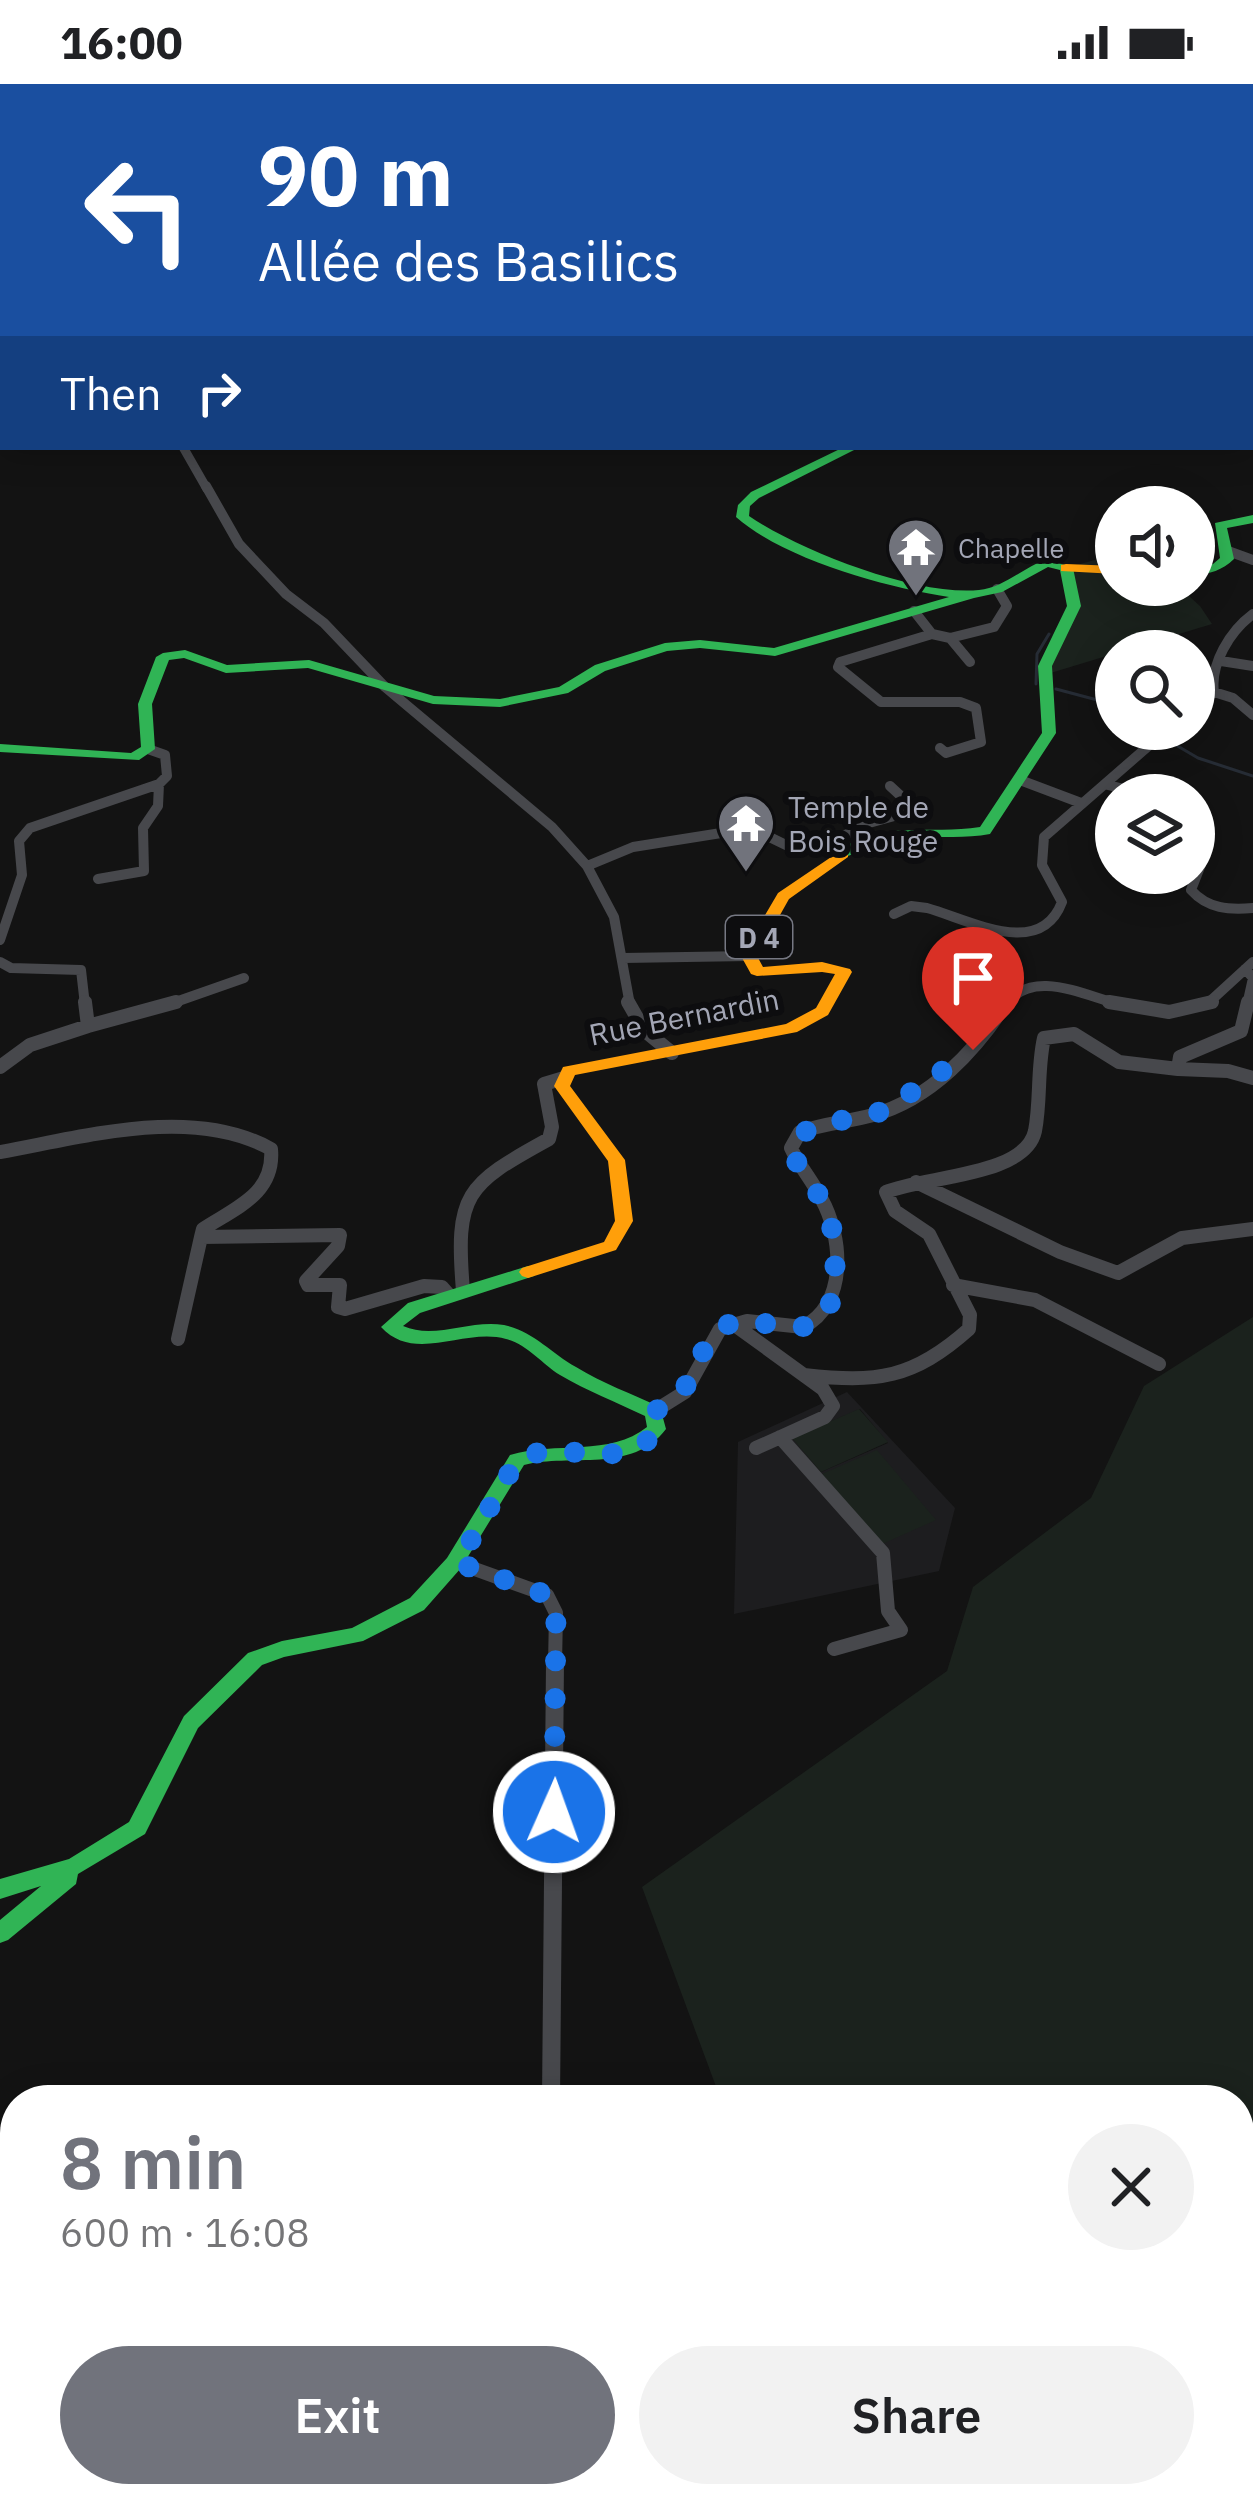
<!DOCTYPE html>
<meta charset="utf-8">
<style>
body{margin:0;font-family:"IBM Plex Sans",sans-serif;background:#f2f2f2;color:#202124;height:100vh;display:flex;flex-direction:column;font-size:45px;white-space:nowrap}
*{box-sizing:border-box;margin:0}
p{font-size:39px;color:#757577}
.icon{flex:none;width:66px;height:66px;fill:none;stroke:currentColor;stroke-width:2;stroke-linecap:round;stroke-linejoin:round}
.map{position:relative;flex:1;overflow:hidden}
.side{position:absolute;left:0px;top:2001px;width:1254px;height:423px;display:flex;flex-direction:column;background:#fff;border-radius:48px 48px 0 0;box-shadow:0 6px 30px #0003}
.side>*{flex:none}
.top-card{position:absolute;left:0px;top:0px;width:1254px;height:366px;box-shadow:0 6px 30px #0003;background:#1a4fa0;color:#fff;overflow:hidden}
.fabs{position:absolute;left:1095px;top:402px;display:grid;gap:24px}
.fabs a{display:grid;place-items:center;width:120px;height:120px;border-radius:50%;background:#fff;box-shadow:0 6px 30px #0003;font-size:60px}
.pin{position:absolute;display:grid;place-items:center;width:102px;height:102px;color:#fff;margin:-123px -51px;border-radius:50% 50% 50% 0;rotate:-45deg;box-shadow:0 0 12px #0007}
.pin .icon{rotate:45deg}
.me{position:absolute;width:132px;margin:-66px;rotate:2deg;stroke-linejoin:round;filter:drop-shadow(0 0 9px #0008)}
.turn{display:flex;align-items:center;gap:42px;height:252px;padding:0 60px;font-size:54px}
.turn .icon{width:156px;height:156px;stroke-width:2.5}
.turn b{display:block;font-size:84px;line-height:102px}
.then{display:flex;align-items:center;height:114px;padding:0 60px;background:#0003;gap:24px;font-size:45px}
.round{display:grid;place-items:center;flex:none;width:126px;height:126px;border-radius:63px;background:#f2f2f2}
.overview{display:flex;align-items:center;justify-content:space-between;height:204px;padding:0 60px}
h1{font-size:72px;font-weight:600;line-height:90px;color:#71737c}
.primary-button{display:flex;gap:24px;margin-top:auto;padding:24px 60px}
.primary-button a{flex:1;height:138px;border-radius:72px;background:#71737c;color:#fff;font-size:48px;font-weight:600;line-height:138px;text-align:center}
.primary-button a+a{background:#f2f2f2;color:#202124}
.status{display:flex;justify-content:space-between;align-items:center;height:84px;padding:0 60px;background:#fff;direction:ltr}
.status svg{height:33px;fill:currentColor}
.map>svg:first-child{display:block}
.built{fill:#1d1d1f;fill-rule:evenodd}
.green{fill:#1b221d}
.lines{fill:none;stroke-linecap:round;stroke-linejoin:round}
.stream{stroke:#262c35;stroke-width:3}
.street-far3{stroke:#47484c;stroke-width:9}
.street-far2{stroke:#47484c;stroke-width:10}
.street-far1{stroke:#47484c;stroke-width:14}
.street{stroke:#47484c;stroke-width:18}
.fast{fill:#30b455;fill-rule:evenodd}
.slow{fill:#ff9f0a;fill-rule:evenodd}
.route{stroke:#1a73e8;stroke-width:21;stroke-dasharray:0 37.8}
.labels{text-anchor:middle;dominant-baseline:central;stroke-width:12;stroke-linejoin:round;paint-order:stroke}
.far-poi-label{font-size:27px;fill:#a3a6b5;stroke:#0d0d0f;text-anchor:start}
.shield{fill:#0d0d0f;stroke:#767883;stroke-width:3}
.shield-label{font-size:27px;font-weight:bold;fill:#a3a6b5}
.poi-label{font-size:30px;fill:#a3a6b5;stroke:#0d0d0f;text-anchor:start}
.street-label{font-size:30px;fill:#a3a6b5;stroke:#0d0d0f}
</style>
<div class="status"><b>16:00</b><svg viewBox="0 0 49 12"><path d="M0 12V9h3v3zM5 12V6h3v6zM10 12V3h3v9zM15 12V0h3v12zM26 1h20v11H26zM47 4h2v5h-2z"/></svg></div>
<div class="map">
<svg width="1253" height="2423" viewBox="0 0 1253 2423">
<rect width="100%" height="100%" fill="#131313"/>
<path class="built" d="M847,1308l108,116 -16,63 -205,43 4,-172zM860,1325l28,34 -67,29 -28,-34z"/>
<path class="green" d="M1116,470v31h61l23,21 12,18 -168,51 29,-60 -7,-47z
M1253,1233v1190h-446l-3,-14h435v-393h-518l-79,-213 305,-216 26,-84 118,-89 53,-112z
M859,1325l29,33 -67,30 -29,-34z
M877,1366l59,70 -56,25 -58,-71z
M464,2409h99l11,14h-119z"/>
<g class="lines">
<path class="stream" d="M1036,600l1,-30 12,-20
M1056,605l60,16
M1169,657l29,17 55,18"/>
<path class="street-far3" d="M43,0l7,3
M183,363l24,42"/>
<path class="street-far2" d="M206,402l33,58 47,50 38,29 61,64 167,140 35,39 27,51 16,88
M1228,467l25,9
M914,527l18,23 -92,28 -2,5 43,35h79l16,6 5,34 -35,11 -6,-5
M1253,530c-23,17 -43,50 -39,78l19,6 20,17
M932,550l18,4 44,-11 13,-21 -10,-17
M950,554l20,24
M1221,577l32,5
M1194,624l20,-16
M1020,696l61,23
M1108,701l40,10
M1194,763l8,15 -11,28c17,19 38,20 62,18
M587,782l46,-19 107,-17h15l33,16 26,5 55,-28 47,-13 -26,-24
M98,795l46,-8 -1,-43 15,-22 1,-22
M894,830l17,-8 16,2c43,12 113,52 135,-6l-20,-37 2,-28 124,-108
M0,856l22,-65 -3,-34 11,-13 129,-44 8,-8 -2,-21 -17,-6
M623,874l126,-2
M0,878l11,6 70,2 4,35
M1245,885l8,9 -6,27
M167,921l77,-27
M1005,921c28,-38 79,-9 117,0
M1206,921l47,-43"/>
<path class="street-far1" d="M628,918l16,28 28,23
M1109,918l60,10 43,-10
M88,942l88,-24
M0,983l30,-22 58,-19 -3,-24
M1178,985l50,2 25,7
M0,1068c84,-15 192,-47 271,-3 4,45 -36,59 -68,80l-2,8 139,-2 -2,11 -32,35 2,4h32l-2,22 7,2 79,-23 18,1 7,8
M916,1098l144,70 58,21 64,-35 71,-9
M953,1201l82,15 124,64
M463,1207c-8,-97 2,-106 86,-152l3,-12 -8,-43 20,-6
M732,1239l91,66 10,17 -8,11 -69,31
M178,1255l23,-102
M804,1291c73,8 109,4 165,-46l1,-14 -41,-81 -34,-23 -9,-19c37,-16 139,-15 149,-61 6,-31 2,-62 9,-93l30,-4 45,28 59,7 2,-12 61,-26 7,-29
M653,1328l32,-20 35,-63 27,-8 56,6c45,-23 40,-90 18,-129 -9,-18 -22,-32 -30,-50l9,-16c24,-9 49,-10 73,-17 58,-16 103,-65 134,-113
M780,1353l103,116 5,58 13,19 -67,19
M458,1479l89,32 9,18 -1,52"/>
<path class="street" d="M551,2016l4,-438
M0,2105l15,-6
M231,2409l1,14
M547,2409l1,14"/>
<path class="fast" d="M603,0h21l5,3h-21z
M0,218h3v6h-3z
M844,363h16l-101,51 -9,8 -1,10c52,35 166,80 230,74 24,-2 45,-23 68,-31l26,9 8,38 -29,60 4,67 -66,101c-35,7 -73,-2 -107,7 -17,4 -29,17 -45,16l-3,-3c42,-35 95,-19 145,-27l62,-94 -4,-67 29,-60 -7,-36 -12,-3 -46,25 -28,6 -199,58 -75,-8 -33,3 -62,20 -37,22 -68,14 -67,-3 -125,-36 -82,5 -42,-15 -15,2 -17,44 3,45 -16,11 -139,-8v-8l131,9 10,-6 -3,-43 18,-47 7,-4 22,-3 42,15 82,-5 125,36 66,3 59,-12 36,-22 70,-22 35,-3 74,8 175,-51c-64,-10 -164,-37 -213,-80l2,-12 13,-13z
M1253,431v8l-26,5 7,31c-12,12 -24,14 -40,17v-8l19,-4 7,-6 -5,-35z
M528,1182l6,2 3,4 -3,4 -114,37 -17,13c32,14 67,-7 101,-1 29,6 47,28 72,42 26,16 56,27 84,40l6,22c-34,45 -95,24 -142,36l-63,103 -37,42 -61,31 -79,16 -22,8 -64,63 -53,106 -67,40 -2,10 -68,56 -8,3v-23l41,-34 -41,13v-20l69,-20 60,-37 55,-106 64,-63 34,-12 70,-13 58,-30 37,-40 63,-103c46,-14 100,2 137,-28l-2,-11c-29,-14 -58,-25 -85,-41 -18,-11 -33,-31 -54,-36 -41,-12 -91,25 -125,-12l27,-24z"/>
<path class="slow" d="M595,0l-3,3h-11l3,-3z
M1066,480l50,2v8l-55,-3v-6z
M843,765l5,2v6l-59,42 -32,57 6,11 59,-5 28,7 2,3 -24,43 -31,17 -222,43 -5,11 55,74 8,61 -17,29 -88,28 -6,-2 -3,-4 3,-4 82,-26 11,-21 -7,-60 -54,-75 9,-19 223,-43 30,-16 19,-34 -13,-2 -65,4 -6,-2 -10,-18 37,-63z"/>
</g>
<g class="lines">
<path class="route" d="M554,1728l2,-200 -9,-17 -89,-32 59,-103c44,-25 109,18 140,-31l-4,-17c51,-26 34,-52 68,-83 33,-29 115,44 114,-62 0,-19 -2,-46 -11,-63 -9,-19 -37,-43 -30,-64l18,-13 72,-16 89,-61"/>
</g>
<defs>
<g id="temple-pin" transform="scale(3)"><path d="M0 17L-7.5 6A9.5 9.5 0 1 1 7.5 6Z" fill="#71737c" stroke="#0d0d0f"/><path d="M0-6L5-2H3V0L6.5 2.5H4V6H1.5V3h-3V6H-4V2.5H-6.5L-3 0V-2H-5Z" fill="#fff"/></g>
</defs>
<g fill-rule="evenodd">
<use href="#temple-pin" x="916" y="463"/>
<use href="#temple-pin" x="746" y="739"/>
</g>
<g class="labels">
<g class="far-poi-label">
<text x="958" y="463">Chapelle</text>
</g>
<rect class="shield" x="726" y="832" width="66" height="42" rx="9"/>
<g class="shield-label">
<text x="759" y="853">D 4</text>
</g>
<g class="poi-label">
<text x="788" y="722">Temple de<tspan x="788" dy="34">Bois Rouge</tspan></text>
</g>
<g class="street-label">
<text transform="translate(684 932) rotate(-11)">Rue Bernardin</text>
</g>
</g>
</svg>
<div class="fabs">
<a><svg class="icon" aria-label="sound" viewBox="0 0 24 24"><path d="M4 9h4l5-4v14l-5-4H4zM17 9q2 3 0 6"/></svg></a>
<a><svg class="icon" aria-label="search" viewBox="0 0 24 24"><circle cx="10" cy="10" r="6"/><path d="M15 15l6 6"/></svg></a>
<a><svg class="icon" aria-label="layers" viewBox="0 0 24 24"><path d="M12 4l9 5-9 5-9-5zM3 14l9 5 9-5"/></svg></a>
</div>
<div class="pin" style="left:973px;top:966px;background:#d93025"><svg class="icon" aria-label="arrive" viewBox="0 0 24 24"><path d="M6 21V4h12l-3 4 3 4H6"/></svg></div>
<svg class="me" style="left:554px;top:1728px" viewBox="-20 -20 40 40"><circle r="17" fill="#1a73e8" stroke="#fff" stroke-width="3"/><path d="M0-11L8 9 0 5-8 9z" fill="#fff"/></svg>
<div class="top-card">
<div class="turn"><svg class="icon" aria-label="left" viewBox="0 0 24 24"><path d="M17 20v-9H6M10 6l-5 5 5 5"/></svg><div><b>90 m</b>Allée des Basilics</div></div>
<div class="then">Then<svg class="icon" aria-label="right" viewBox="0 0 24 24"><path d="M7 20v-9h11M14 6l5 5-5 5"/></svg></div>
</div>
<section class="side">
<div class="overview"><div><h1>8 min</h1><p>600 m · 16:08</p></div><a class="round"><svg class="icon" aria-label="close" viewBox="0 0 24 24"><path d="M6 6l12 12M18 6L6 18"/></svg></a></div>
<div class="primary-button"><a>Exit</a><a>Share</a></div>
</section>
</div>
